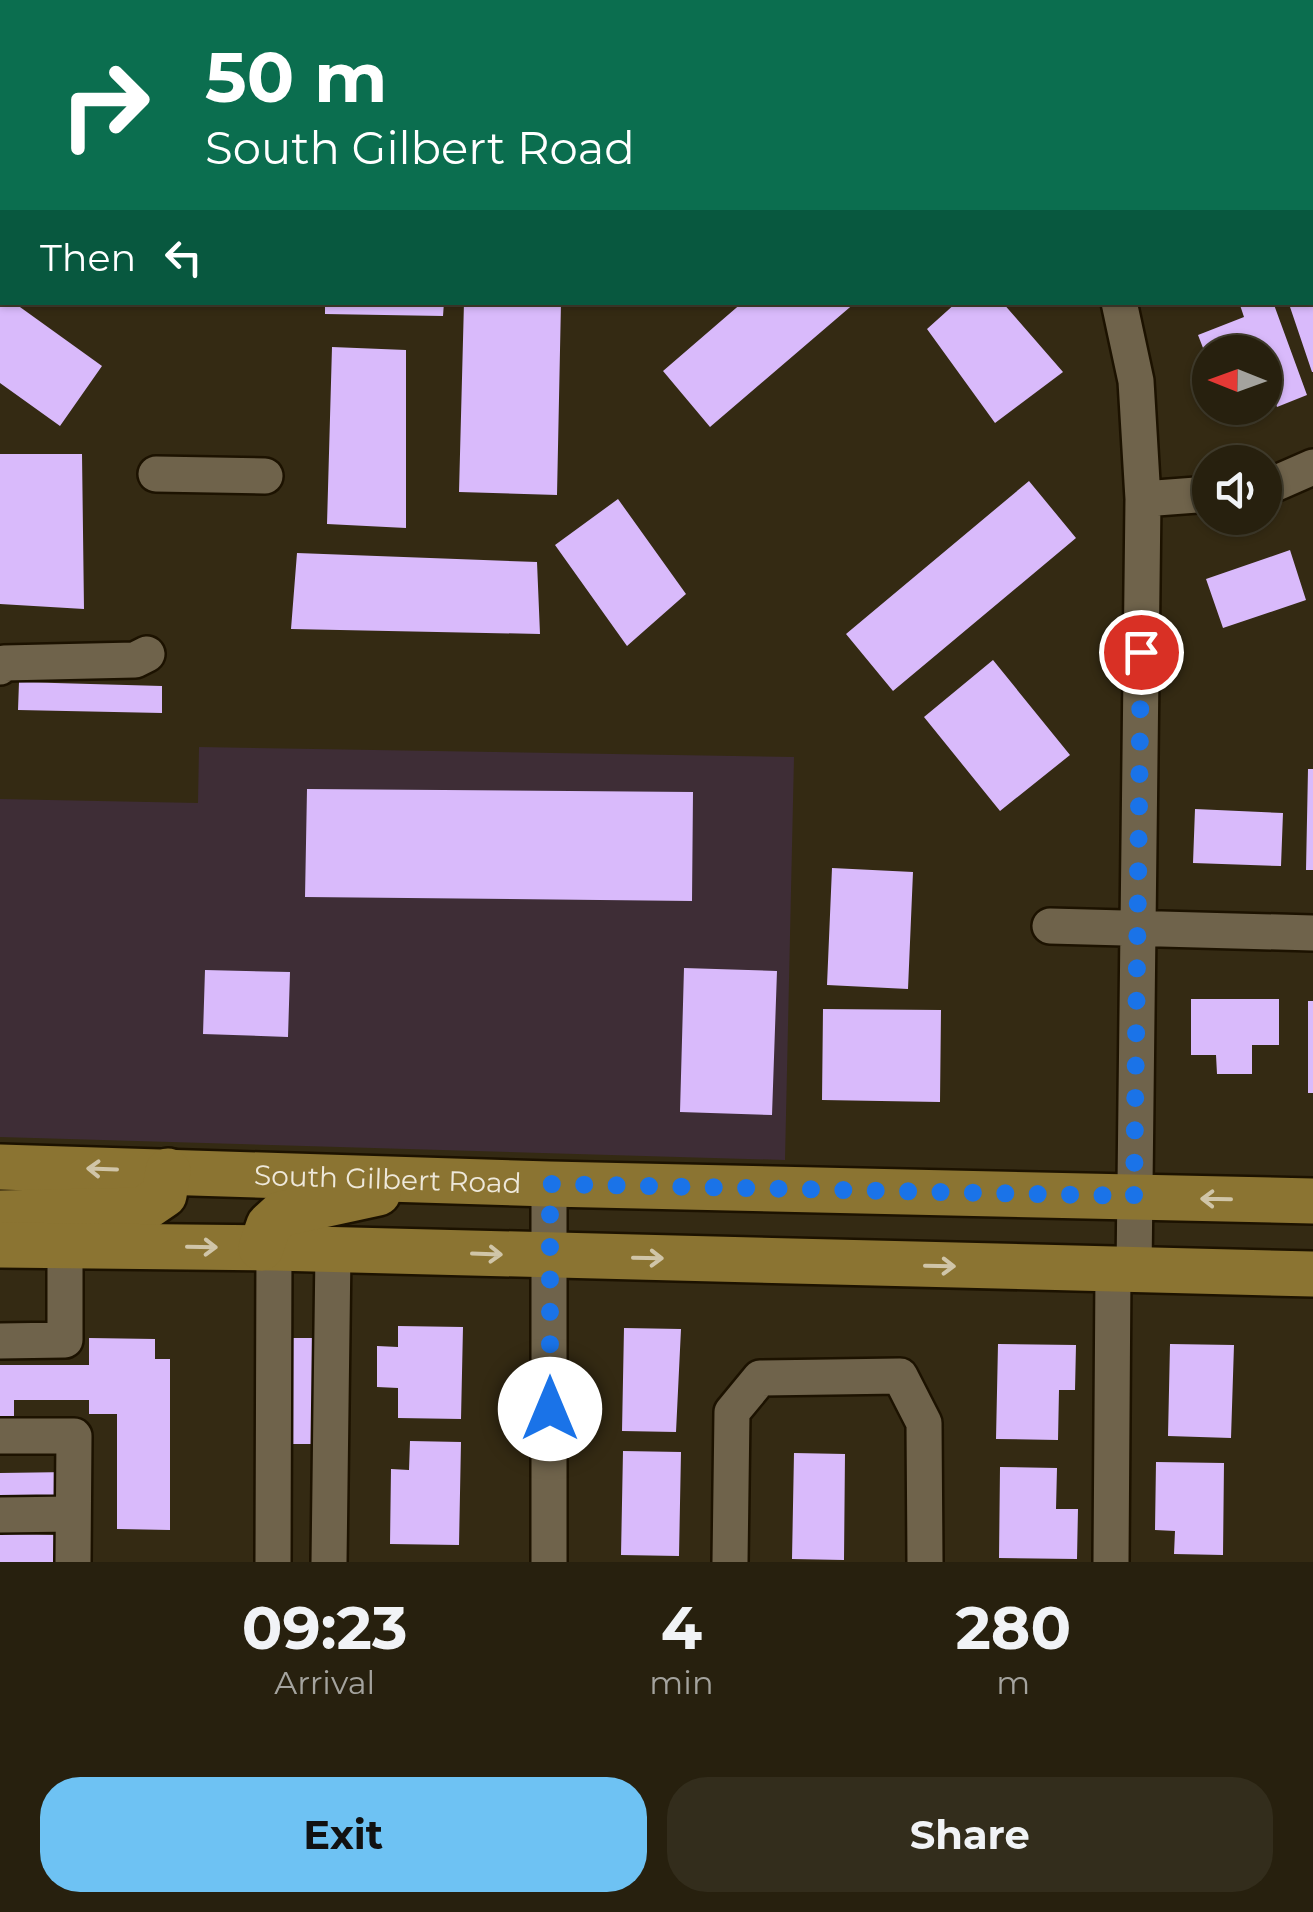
<!DOCTYPE html>
<style>
body{margin:0;font-family:Montserrat,sans-serif;background:#332d1c;color:#f1f3f6;height:100vh;display:flex;flex-direction:column;font-size:38px;white-space:nowrap}
*{box-sizing:border-box;margin:0}
p{font-size:32px;color:#a4a39e}
.icon{flex:none;width:55px;height:55px;fill:none;stroke:currentColor;stroke-width:2;stroke-linecap:round;stroke-linejoin:round}
.map{position:relative;height:1562px;overflow:hidden}
.side{display:flex;flex-direction:column;background:#27200e;flex:1}
.side>*{flex:none}
.guide{position:absolute;left:0px;top:0px;width:1315px;height:305px;box-shadow:0 2px 8px #0004,0 0 0 2px #433e2e;background:#0b6e4f;color:#fff;overflow:hidden}
.needle{width:65px;rotate:271deg}
.controls{position:absolute;left:1192px;top:335px;display:grid;gap:20px}
.controls a{display:grid;place-items:center;width:90px;height:90px;border-radius:50%;background:#27200e;box-shadow:0 2px 8px #0004,0 0 0 2px #433e2e;font-size:50px}
.pin{position:absolute;display:grid;place-items:center;width:85px;height:85px;color:#fff;margin:-42px;border:5px solid #fff;border-radius:50%;box-shadow:0 2px 10px #0007}
.me{position:absolute;width:110px;margin:-55px;rotate:0deg;stroke-linejoin:round;filter:drop-shadow(0 0 8px #0008)}
.turn{display:flex;align-items:center;gap:35px;height:210px;padding:0 40px;font-size:45px}
.turn .icon{width:130px;height:130px;stroke-width:2.5}
.turn b{display:block;font-size:70px;line-height:85px}
.then{display:flex;align-items:center;height:95px;padding:0 40px;background:#0003;gap:20px;font-size:38px}
.eta{display:flex;justify-content:space-evenly;align-items:center;height:170px;text-align:center}
.eta b{font-size:60px;font-weight:700;line-height:70px}
.action{display:flex;gap:20px;margin-top:auto;padding:20px 40px}
.action a{flex:1;height:115px;border-radius:40px;background:#6ec2f3;color:#111;font-size:40px;font-weight:700;line-height:115px;text-align:center}
.action a+a{background:#332d1c;color:#f1f3f6}
.map>svg:first-child{display:block}
.commercial{fill:#3e2d36}
.building{fill:#d9bafb}
.lines{fill:none;stroke-linecap:round;stroke-linejoin:round}
.minor-casing{stroke:#1c1200;stroke-width:40}
.major-casing{stroke:#1c1200;stroke-width:50}
.minor{stroke:#6f634b;stroke-width:35}
.major{stroke:#8b7432;stroke-width:45}
.oneway{stroke:#d0c5a8}
.route{stroke:#1a73e8;stroke-width:18;stroke-dasharray:0 32.4}
.labels{text-anchor:middle;dominant-baseline:central;stroke-width:10;stroke-linejoin:round;paint-order:stroke}
.street-label{font-size:28px;fill:#eee8da;stroke:#342a13}
</style>
<div class="map">
<svg width="1313" height="1562" viewBox="0 0 1313 1562">
<rect width="100%" height="100%" fill="#342a13"/>
<path class="commercial" d="M199,747l595,10 -9,403 -785,-23v-338l198,4z"/>
<path class="building" d="M0,302h13l89,64 -42,60 -60,-43z
M325,302h119l-1,14 -118,-2z
M464,302h97l-4,193 -98,-3z
M743,302h113l-146,125 -47,-56z
M957,302h45l61,70 -68,51 -68,-94z
M1239,302h34l34,93 -30,12 -9,-24h-3v-31h-55v14l-12,-31 46,-18z
M1313,302v70h-1l-23,-68z
M332,347l74,3v178l-79,-4z
M0,454h82l2,155 -84,-5z
M1029,481l47,57 -183,153 -47,-57z
M618,499l68,95 -59,52 -72,-101z
M1290,550l16,50 -83,28 -17,-49z
M297,553l240,9 3,72 -249,-5z
M993,660l77,95 -70,56 -76,-94z
M19,682l143,4v27l-144,-3z
M1308,769h5v101h-7z
M307,789l386,3 -1,109 -387,-4z
M1195,809l88,4 -2,53 -88,-3z
M832,868l81,4 -5,117 -81,-4z
M684,968l93,3 -5,144 -92,-3z
M205,970l85,2 -2,65 -85,-3z
M1191,999h88v46h-27v29h-35l-1,-19h-25z
M1308,1001h5v92h-5z
M823,1009l118,1 -1,92 -118,-2z
M398,1326l65,1 -2,92 -63,-1v-30l-21,-1v-41l21,1z
M624,1328l57,1 -5,103 -54,-1z
M89,1338l66,1v20h15v171l-53,-1v-115h-28v-14h-75v23h-14v-58h89z
M289,1338h30l-2,106h-29z
M998,1344l78,1 -1,45h-16l-1,50 -62,-1z
M1170,1344l64,1 -3,93 -63,-2z
M410,1441l51,1 -2,103 -69,-1 1,-75 18,1z
M623,1451l58,1 -2,104 -58,-1z
M794,1453l51,1 -1,106 -52,-1z
M1156,1462l68,1 -1,92 -49,-1 1,-23 -20,-1z
M1000,1467l57,1 -1,41h22l-1,50 -78,-1z
M69,1472v28l-69,1v-28z
M0,1534l65,1v27h-65z"/>
<g class="lines">
<g class="minor-casing">
<path id="minor" d="M939,0l3,2
M1305,2l4,-2
M1119,302l17,79 7,118 -9,772
M156,474l109,2
M1265,488l48,-21
M1143,499l67,-5
M0,667l4,-4 131,-3 12,-6
M1050,926l263,7
M0,1341l65,-1v-94
M0,1436h74l-1,126
M0,1515l73,-1
M273,1562l1,-314
M329,1562l4,-312
M549,1562v-378
M730,1562l2,-150 28,-34 140,-2 24,47 1,139
M1111,1562l2,-292"/>
</g>
<g class="major-casing">
<g id="major">
<path id="s1" d="M0,1167l549,17 764,17"/>
<path d="M0,1213l142,-3 22,-15 4,-24"/>
<path d="M0,1245l274,3 1039,26"/>
<path d="M261,1248l8,-23 12,-11 97,-21"/>
</g>
</g>
<use href="#minor" class="minor"/>
<use href="#major" class="major"/>
</g>
<defs><path id="oneway-shaft" d="M-6 0H5M1.5-3L5.5 0L1.5 3" fill="none" stroke-width="1.6" stroke-linecap="round" stroke-linejoin="round" transform="scale(2.5)"/></defs>
<g class="oneway">
<use href="#oneway-shaft" transform="translate(102 1169) rotate(-178)"/>
<use href="#oneway-shaft" transform="translate(1216 1199) rotate(-179)"/>
<use href="#oneway-shaft" transform="translate(202 1247) rotate(1)"/>
<use href="#oneway-shaft" transform="translate(487 1254) rotate(2)"/>
<use href="#oneway-shaft" transform="translate(648 1258) rotate(1)"/>
<use href="#oneway-shaft" transform="translate(940 1266) rotate(1)"/>
</g>
<g class="lines">
<path class="route" d="M550,1409v-225l584,12 7,-544"/>
</g>
<g class="labels">
<g class="street-label">
<text stroke="none"><textPath href="#s1" startOffset="388">South Gilbert Road</textPath></text>
</g>
</g>
</svg>
<div class="controls">
<a><svg class="needle" viewBox="-14 -14 28 28"><path d="M0-13l5 13h-10z" fill="#e53935"/><path d="M0 13l5-13h-10z" fill="#a4a39e"/></svg></a>
<a><svg class="icon" aria-label="sound" viewBox="0 0 24 24"><path d="M4 9h4l5-4v14l-5-4H4zM17 9q2 3 0 6"/></svg></a>
</div>
<div class="pin" style="left:1141px;top:652px;background:#d93025"><svg class="icon" aria-label="arrive" viewBox="0 0 24 24"><path d="M6 21V4h12l-3 4 3 4H6"/></svg></div>
<svg class="me" style="left:550px;top:1409px" viewBox="-20 -20 40 40"><circle r="19" fill="#fff"/><path d="M0-13L10 11 0 6-10 11z" fill="#1a73e8"/></svg>
<div class="guide">
<div class="turn"><svg class="icon" aria-label="right" viewBox="0 0 24 24"><path d="M7 20v-9h11M14 6l5 5-5 5"/></svg><div><b>50 m</b>South Gilbert Road</div></div>
<div class="then">Then<svg class="icon" aria-label="left" viewBox="0 0 24 24"><path d="M17 20v-9H6M10 6l-5 5 5 5"/></svg></div>
</div>
</div>
<section class="side">
<div class="eta">
<div><b>09:23</b><p>Arrival</p></div>
<div><b>4</b><p>min</p></div>
<div><b>280</b><p>m</p></div>
</div>
<div class="action"><a>Exit</a><a>Share</a></div>
</section>
